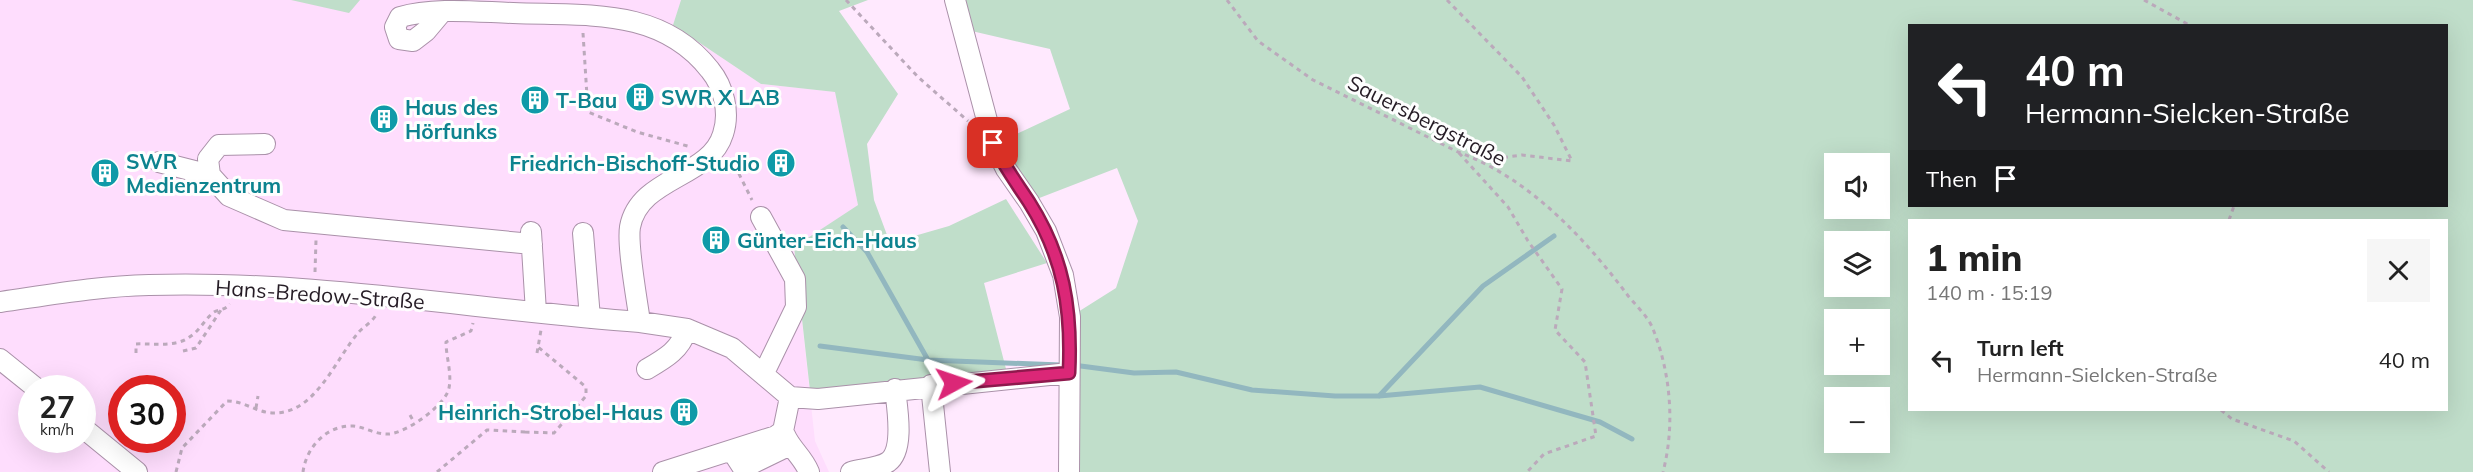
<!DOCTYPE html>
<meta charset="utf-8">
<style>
body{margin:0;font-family:Mulish,sans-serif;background:#f6f6f6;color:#222;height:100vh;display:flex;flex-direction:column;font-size:22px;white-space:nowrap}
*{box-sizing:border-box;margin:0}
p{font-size:20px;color:#767676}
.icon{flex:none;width:33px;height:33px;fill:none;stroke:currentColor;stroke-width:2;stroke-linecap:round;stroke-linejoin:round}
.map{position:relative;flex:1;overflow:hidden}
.sheet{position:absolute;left:1908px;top:219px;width:540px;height:192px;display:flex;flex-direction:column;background:#fff;border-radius:0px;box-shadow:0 6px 24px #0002}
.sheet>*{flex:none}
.hud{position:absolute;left:1908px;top:24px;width:540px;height:183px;border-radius:0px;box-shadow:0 6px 24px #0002;background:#202124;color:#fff;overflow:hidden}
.fabs{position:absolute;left:1824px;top:153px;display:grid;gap:12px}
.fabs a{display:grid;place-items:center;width:66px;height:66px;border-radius:0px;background:#fff;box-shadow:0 6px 24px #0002;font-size:30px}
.speed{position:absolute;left:18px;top:375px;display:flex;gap:12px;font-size:30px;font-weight:700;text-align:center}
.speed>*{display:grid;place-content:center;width:78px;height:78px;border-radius:50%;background:#fff;box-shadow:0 6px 24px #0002;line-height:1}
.speed small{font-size:15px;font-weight:400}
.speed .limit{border:9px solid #d22;background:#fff;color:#111}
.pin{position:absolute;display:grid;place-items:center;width:51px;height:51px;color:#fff;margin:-26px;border-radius:12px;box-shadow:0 3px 9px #0006}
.me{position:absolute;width:66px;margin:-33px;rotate:85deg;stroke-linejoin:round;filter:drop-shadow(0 0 4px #0008)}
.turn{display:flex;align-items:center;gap:21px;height:126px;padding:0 18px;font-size:27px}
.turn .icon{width:78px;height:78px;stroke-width:2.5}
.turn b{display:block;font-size:42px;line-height:51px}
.then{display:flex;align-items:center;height:57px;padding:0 18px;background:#0003;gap:12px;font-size:22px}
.round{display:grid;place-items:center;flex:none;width:63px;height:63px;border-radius:0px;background:#f6f6f6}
.head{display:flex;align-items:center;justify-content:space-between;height:102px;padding:0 18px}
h1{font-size:36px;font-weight:800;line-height:45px}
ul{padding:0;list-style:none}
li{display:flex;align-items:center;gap:18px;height:78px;padding:0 18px}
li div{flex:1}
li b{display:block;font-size:22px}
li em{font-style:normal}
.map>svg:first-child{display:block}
.built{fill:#feddfd;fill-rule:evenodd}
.green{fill:#c0deca;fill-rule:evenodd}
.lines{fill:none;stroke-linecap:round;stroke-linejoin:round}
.stream{stroke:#92b7bf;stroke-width:5}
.minor-casing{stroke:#aa91a9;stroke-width:22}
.path{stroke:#bba9bb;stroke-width:3;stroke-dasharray:4.5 4.5;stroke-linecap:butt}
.minor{stroke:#fff;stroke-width:20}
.route-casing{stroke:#8e194d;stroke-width:15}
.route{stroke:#db2777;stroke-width:10}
.labels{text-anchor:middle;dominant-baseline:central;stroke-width:6;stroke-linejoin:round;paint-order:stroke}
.culture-label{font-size:21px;font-weight:bold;fill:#0d838f;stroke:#fefefe;text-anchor:start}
.street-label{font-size:21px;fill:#241b24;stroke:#fefefe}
</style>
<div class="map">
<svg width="2473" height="472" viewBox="0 0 2473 472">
<rect width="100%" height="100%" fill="#ffe9fe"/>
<path class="built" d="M0,0h681l-8,25 88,59 74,8 23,113 -64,43 21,193 14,31h-829zM32,388h50v52h-50zM122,388h50v52h-50z"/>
<path class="green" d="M291,0h69l-11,13z
M681,0h187l-29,11 59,83 -31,50 7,56 16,43 59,-17 57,-27 41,64 -63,20 22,86 -196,22 -16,-144 64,-42 -23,-113 -74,-8 -88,-59z
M955,0h1518v472h-1404l1,-155 46,-29 22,-67 -21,-53 -88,34 -23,-63 64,-30 -20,-60 -87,-20zM1910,26h536v180h-536zM1834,164h46v44h-46zM1910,220h536v190h-536zM1834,242h46v44h-46zM1834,320h46v44h-46zM1834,398h46v44h-46z"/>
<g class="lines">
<path class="stream" d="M843,227l24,25 61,108
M820,346l108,14 133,5
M1073,365l61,8 42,-1 76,18 83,6h44l101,-9 120,35 32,17
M1379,396l104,-110 71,-50"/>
<g class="minor-casing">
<path id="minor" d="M955,0l38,143 13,26 23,33 17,29 17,44 7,42 -1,155
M442,12l-16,19 -13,10 -14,-2 -4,-12 5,-10c35,-10 78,-5 113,-4 73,3 148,-6 197,57 14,17 20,43 13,64 -13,44 -84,43 -93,93 -3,19 7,73 10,95
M265,144l-46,1 -11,14 2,16 19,21 55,24 248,24
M159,162l51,13
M761,217l34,62 1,28 -32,66
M531,232l5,80
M583,233l7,85
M0,302c49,-7 99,-16 149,-17 164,-5 328,25 491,37l47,7 45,19 58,49 28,2 251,-26
M0,359l36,29
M647,369c19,-11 33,-19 40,-40
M931,385l9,87
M82,427l55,45
M785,435c6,14 18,22 24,37
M732,451l11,17 47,-23
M663,472l113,-36 7,-5 7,-34
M851,472c10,-3 28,-4 37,-10 17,-12 9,-55 7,-73"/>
</g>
<path class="path" d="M846,0l72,77 50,44
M1227,0l31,41 55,39 145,72c69,25 124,83 168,141 8,11 22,23 27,36 18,45 22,97 10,143
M1447,0l75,77 32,48 18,36 -50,-6 -37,5
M2144,0l47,26
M583,33l5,79 49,20 54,15
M1459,153l49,54 20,34 34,48 -7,41 30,32 11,74 -52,18 -17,18
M727,161l8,5 17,34
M2229,220l5,-14
M315,272l1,-32
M183,351l13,-3 25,-38
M136,353v-9c18,-1 40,4 55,-8 9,-6 14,-17 23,-24 6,-3 11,-2 16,-8
M537,353l4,-23
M256,408l2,-12
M2221,410l11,9 62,22 35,31
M410,415l4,7
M525,432l29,1 32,-37v-9l-48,-40
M176,472l6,-24 45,-47c17,0 29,11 45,12 43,2 63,-53 86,-80 6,-7 15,-11 19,-20
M303,472c3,-24 23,-47 50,-46 12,1 23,9 36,8 17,-1 57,-29 60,-46 3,-15 -3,-31 -3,-46l25,-11 2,-8
M437,472l50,-42 38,2 1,-4"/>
<use href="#minor" class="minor"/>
</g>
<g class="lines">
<g class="route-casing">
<path id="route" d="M954,383l115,-10c3,-64 -5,-116 -40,-171 -13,-20 -26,-37 -36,-59"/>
</g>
<use href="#route" class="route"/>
</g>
<defs>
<g id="building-disc" transform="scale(1.5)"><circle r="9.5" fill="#0f9aa8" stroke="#fefefe"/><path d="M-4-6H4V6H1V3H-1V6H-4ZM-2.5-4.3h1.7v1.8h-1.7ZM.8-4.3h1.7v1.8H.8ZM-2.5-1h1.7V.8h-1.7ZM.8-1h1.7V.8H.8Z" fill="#fff"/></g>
</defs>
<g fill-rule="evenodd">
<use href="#building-disc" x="640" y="97"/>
<use href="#building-disc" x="535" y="100"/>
<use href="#building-disc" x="384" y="119"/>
<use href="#building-disc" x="781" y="163"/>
<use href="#building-disc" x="105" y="173"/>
<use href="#building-disc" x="716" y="240"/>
<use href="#building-disc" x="684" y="412"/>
</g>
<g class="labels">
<g class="culture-label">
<text x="661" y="97">SWR X LAB</text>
<text x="556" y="100">T-Bau</text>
<text x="405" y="107">Haus des<tspan x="405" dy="24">Hörfunks</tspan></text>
<text x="126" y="161">SWR<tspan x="126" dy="24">Medienzentrum</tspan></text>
<text x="760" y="163" text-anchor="end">Friedrich-Bischoff-Studio</text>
<text x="737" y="240">Günter-Eich-Haus</text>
<text x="663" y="412" text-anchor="end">Heinrich-Strobel-Haus</text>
</g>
<g class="street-label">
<text transform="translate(1427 120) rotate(27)">Sauersbergstraße</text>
<text transform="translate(320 294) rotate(4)">Hans-Bredow-Straße</text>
</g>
</g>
</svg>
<div class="fabs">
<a><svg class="icon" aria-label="sound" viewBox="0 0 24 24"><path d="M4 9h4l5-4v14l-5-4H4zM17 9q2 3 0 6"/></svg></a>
<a><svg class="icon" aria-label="layers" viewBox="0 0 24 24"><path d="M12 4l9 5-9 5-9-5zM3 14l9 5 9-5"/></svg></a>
<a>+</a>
<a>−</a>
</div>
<div class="speed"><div>27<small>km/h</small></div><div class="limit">30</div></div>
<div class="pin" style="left:993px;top:143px;background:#d93025"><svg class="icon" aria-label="arrive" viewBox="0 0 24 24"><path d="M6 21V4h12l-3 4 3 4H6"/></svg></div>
<svg class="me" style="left:954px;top:383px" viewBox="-20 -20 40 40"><path d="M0-17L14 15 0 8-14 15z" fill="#db2777" stroke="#fff" stroke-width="4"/></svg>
<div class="hud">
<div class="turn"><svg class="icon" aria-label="left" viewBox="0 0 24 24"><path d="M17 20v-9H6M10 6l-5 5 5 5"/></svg><div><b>40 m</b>Hermann-Sielcken-Straße</div></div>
<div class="then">Then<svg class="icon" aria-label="arrive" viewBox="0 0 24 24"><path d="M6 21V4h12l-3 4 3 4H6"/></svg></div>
</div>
<section class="sheet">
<div class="head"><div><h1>1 min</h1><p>140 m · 15:19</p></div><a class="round"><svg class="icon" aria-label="close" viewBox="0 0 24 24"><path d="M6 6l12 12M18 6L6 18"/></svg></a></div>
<ul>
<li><svg class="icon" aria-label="left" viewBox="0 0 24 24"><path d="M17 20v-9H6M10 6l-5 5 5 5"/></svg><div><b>Turn left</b><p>Hermann-Sielcken-Straße</p></div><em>40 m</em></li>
</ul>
</section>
</div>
